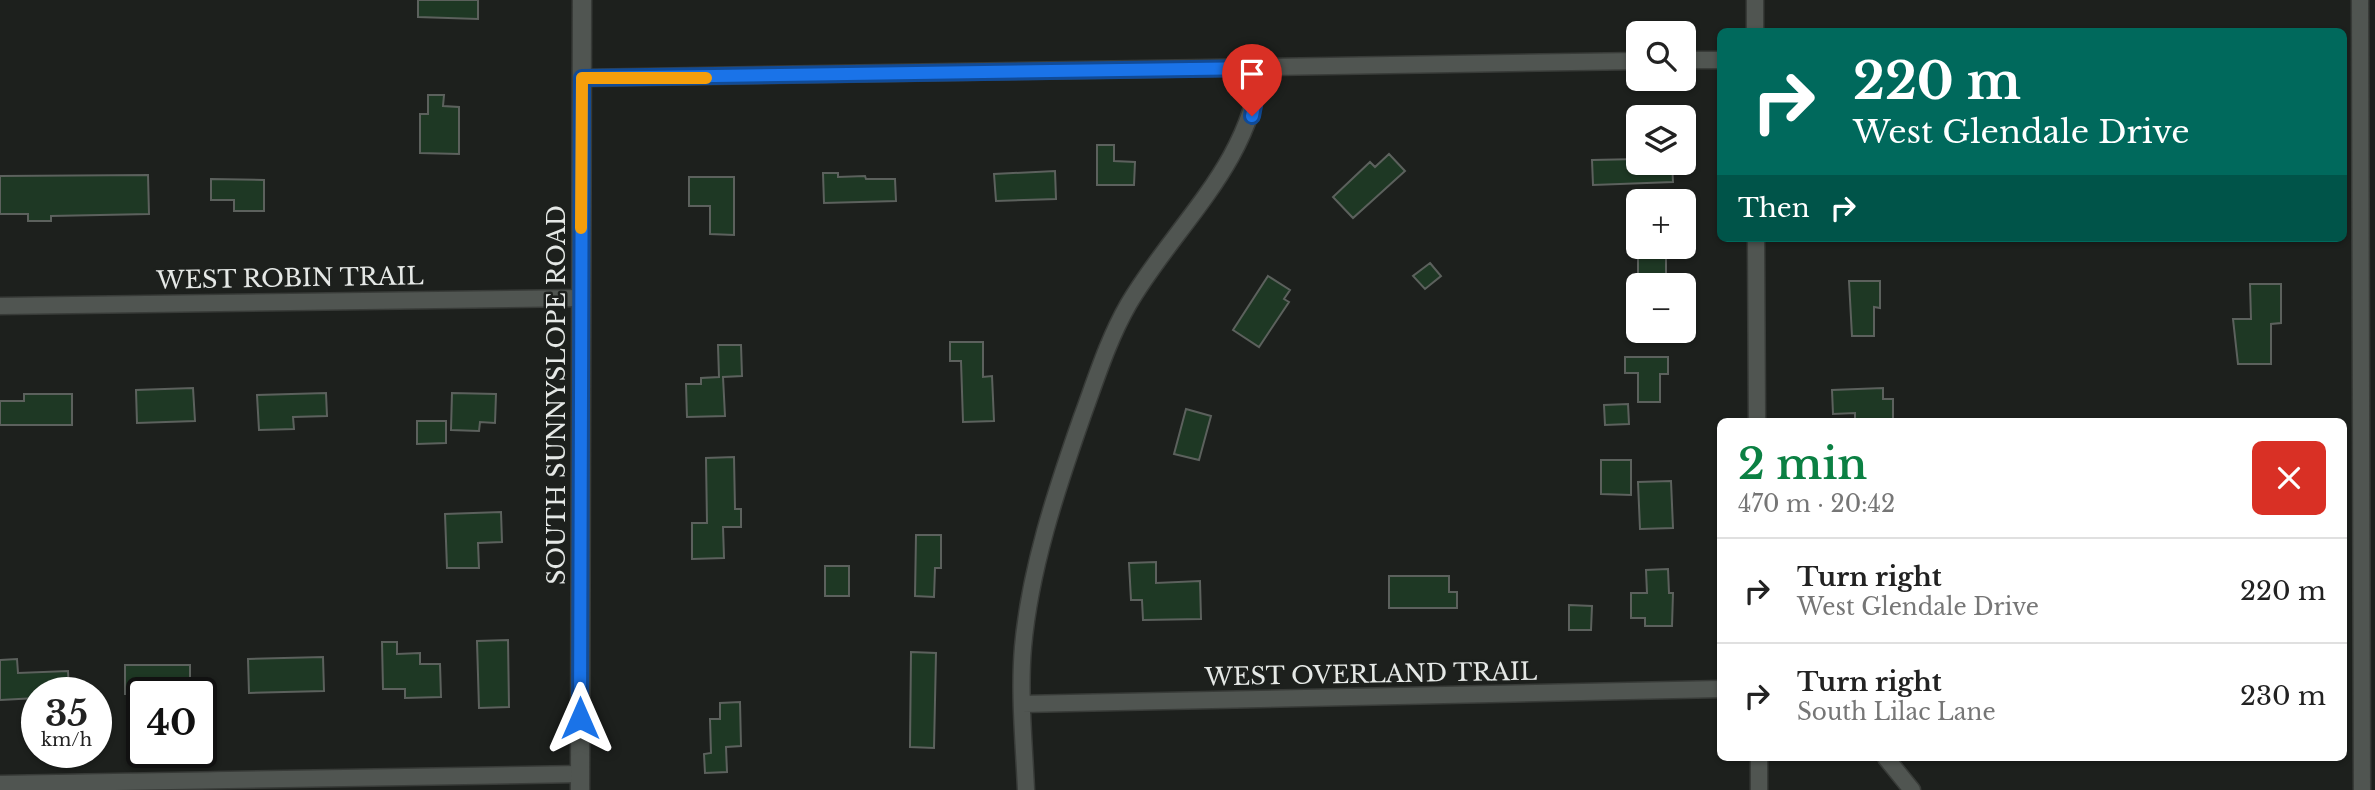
<!DOCTYPE html>
<meta charset="utf-8">
<style>
body{margin:0;font-family:"Libre Baskerville",serif;background:#f6f6f6;color:#222;height:100vh;display:flex;flex-direction:column;font-size:26px;white-space:nowrap}
*{box-sizing:border-box;margin:0}
p{font-size:23px;color:#767676}
.icon{flex:none;width:38px;height:38px;fill:none;stroke:currentColor;stroke-width:2;stroke-linecap:round;stroke-linejoin:round}
.map{position:relative;flex:1;overflow:hidden}
.side{position:absolute;left:1717px;top:418px;width:630px;height:343px;display:flex;flex-direction:column;background:#fff;border-radius:10px;box-shadow:0 2px 5px #0004}
.side>*{flex:none}
.guide{position:absolute;left:1717px;top:28px;width:630px;height:214px;border-radius:10px;box-shadow:0 2px 5px #0004;background:#00695c;color:#fff;overflow:hidden}
.controls{position:absolute;left:1626px;top:21px;display:grid;gap:14px}
.controls a{display:grid;place-items:center;width:70px;height:70px;border-radius:10px;background:#fff;box-shadow:0 2px 5px #0004;font-size:35px}
.speed{position:absolute;left:21px;top:677px;display:flex;gap:14px;font-size:35px;font-weight:700;text-align:center}
.speed>*{display:grid;place-content:center;width:91px;height:91px;border-radius:50%;background:#fff;box-shadow:0 2px 5px #0004;line-height:1}
.speed small{font-size:18px;font-weight:400}
.speed .limit{border:4px solid #111;border-radius:10px;background:#fff;color:#111}
.pin{position:absolute;display:grid;place-items:center;width:60px;height:60px;color:#fff;margin:-72px -30px;border-radius:50% 50% 50% 0;rotate:-45deg;box-shadow:0 0 7px #0007}
.pin .icon{rotate:45deg}
.me{position:absolute;width:77px;margin:-38px;rotate:0deg;stroke-linejoin:round;filter:drop-shadow(0 0 5px #0008)}
.turn{display:flex;align-items:center;gap:24px;height:147px;padding:0 21px;font-size:32px}
.turn .icon{width:91px;height:91px;stroke-width:2.5}
.turn b{display:block;font-size:49px;line-height:60px}
.then{display:flex;align-items:center;height:66px;padding:0 21px;background:#0003;gap:14px;font-size:26px}
.round{display:grid;place-items:center;flex:none;width:74px;height:74px;border-radius:10px;background:#f6f6f6}
.headline{display:flex;align-items:center;justify-content:space-between;height:119px;padding:0 21px}
h1{font-size:42px;font-weight:600;line-height:52px;color:#0b8043}
ul{padding:0;list-style:none}
li{display:flex;align-items:center;gap:21px;height:105px;padding:0 21px;border-top:2px solid #e0e0e0}
li div{flex:1}
li b{display:block;font-size:26px}
li em{font-style:normal}
.map>svg:first-child{display:block}
.building{fill:#1e3824;stroke:#5c615d;stroke-width:2}
.lines{fill:none;stroke-linecap:round;stroke-linejoin:round}
.street-casing{stroke:#383b38;stroke-width:19}
.secondary-casing{stroke:#383b38;stroke-width:21}
.street{stroke:#505551;stroke-width:16}
.secondary{stroke:#505551;stroke-width:18}
.route-casing{stroke:#114b97;stroke-width:18}
.route{stroke:#1a73e8;stroke-width:12}
.slow{stroke:#f59e0b;stroke-width:12}
.labels{text-anchor:middle;dominant-baseline:central;stroke-width:5;stroke-linejoin:round;paint-order:stroke}
.street-label{font-size:24px;fill:#e5e8e6;stroke:#1d201d}
</style>
<div class="map">
<svg width="2375" height="790" viewBox="0 0 2375 790">
<rect width="100%" height="100%" fill="#1d201d"/>
<path class="building" d="M418,0h60v19l-60,-2z
M428,95h16l-1,11 16,1v47l-39,-1v-39h8z
M1097,145h17v16l21,1 -1,23h-37z
M1389,154l16,17 -52,47 -20,-21 37,-35 5,5z
M1638,159v4h34l1,19 -80,3 -1,-25z
M1055,171l1,28 -60,2 -2,-27z
M823,173h15v4l27,-1 1,3h29l1,22 -72,2z
M148,175l1,39 -98,2v5h-23v-7h-28v-38z
M689,177h45v58l-24,-1v-28h-21z
M211,179l53,1v31h-30v-11h-23z
M1638,247h28v38h-28z
M1430,263l11,13 -16,13 -12,-13z
M1268,276l22,14 -6,9 5,3 -30,45 -26,-17z
M1849,281h31v27l-6,-1v29h-22z
M2250,284h31v39l-10,1v40h-33l-5,-45h18z
M950,342h33v35l9,-1 2,45 -31,1 -2,-61h-11z
M718,345h23l1,31 -19,1 2,39 -38,1 -1,-33h15v-6l18,-1z
M1625,357h43v17h-8v28h-22v-29h-13z
M193,388l2,33 -58,2 -1,-33z
M1883,388v11h10v23h-38v-9l-22,1 -1,-24z
M326,393l1,23 -34,1 1,12 -35,1 -2,-35z
M452,393l44,1 -1,29 -15,-1 -1,9 -28,-1z
M24,394h48v31h-72v-24h24z
M1628,404l1,20 -24,1 -1,-20z
M1186,409l25,7 -12,44 -25,-6z
M417,421h29v22l-29,1z
M734,457l1,52h6v18h-18l1,31 -32,1v-36h15l-1,-65z
M1601,460h30v35l-30,-1z
M1671,481l2,47 -33,1 -2,-47z
M501,512l1,30 -24,1 1,25h-32l-2,-54z
M916,535h25v33h-6l-1,29 -19,-1z
M1156,562v21l44,-2 1,38 -58,1 -1,-20h-11l-2,-37z
M825,566h24v30h-24z
M1668,569l1,24h4l-1,33h-27v-8h-14v-25h16l-1,-23z
M1389,576h60v16h8v16h-68z
M1569,605l23,1 -1,24h-22z
M508,640l1,67 -30,1 -2,-67z
M382,642h15v12l23,-1v11h20l1,33 -36,1v-9h-22z
M911,652l25,1 -2,95 -24,-1z
M323,657l1,34 -75,2 -1,-34z
M17,659l1,14 50,-2 1,22h-32v5l-37,2v-40z
M125,665h65v28l-65,1z
M740,702l1,44 -15,1 1,25 -22,1 -1,-19 7,-1 -1,-34h10v-16z"/>
<g class="lines">
<g class="street-casing">
<path id="street" d="M2360,0l2,790
M1755,32v-32
M1684,60h36
M582,78l1056,-17
M1756,238l1,184
M0,306l581,-8
M1022,704l698,-15
M1886,758l26,32
M0,784l580,-10
M1026,790c-2,-47 -7,-96 -3,-143 7,-78 33,-156 59,-230 14,-38 26,-77 46,-112 46,-79 123,-141 132,-237
M1759,790v-32"/>
</g>
<g class="secondary-casing">
<path id="secondary" d="M580,790l2,-790"/>
</g>
<use href="#street" class="street"/>
<use href="#secondary" class="secondary"/>
</g>
<g class="lines">
<g class="route-casing">
<path id="route" d="M580,718l2,-640 679,-10 -9,48"/>
</g>
<use href="#route" class="route"/>
<path class="slow" d="M581,228l1,-150h124"/>
</g>
<g class="labels">
<g class="street-label">
<text transform="translate(290 278) rotate(-1)">WEST ROBIN TRAIL</text>
<text transform="translate(556 395) rotate(-90)">SOUTH SUNNYSLOPE ROAD</text>
<text transform="translate(1371 674) rotate(-1)">WEST OVERLAND TRAIL</text>
</g>
</g>
</svg>
<div class="controls">
<a><svg class="icon" aria-label="search" viewBox="0 0 24 24"><circle cx="10" cy="10" r="6"/><path d="M15 15l6 6"/></svg></a>
<a><svg class="icon" aria-label="layers" viewBox="0 0 24 24"><path d="M12 4l9 5-9 5-9-5zM3 14l9 5 9-5"/></svg></a>
<a>+</a>
<a>−</a>
</div>
<div class="speed"><div>35<small>km/h</small></div><div class="limit">40</div></div>
<div class="pin" style="left:1252px;top:116px;background:#d93025"><svg class="icon" aria-label="arrive" viewBox="0 0 24 24"><path d="M6 21V4h12l-3 4 3 4H6"/></svg></div>
<svg class="me" style="left:580px;top:718px" viewBox="-20 -20 40 40"><path d="M0-17L14 15 0 8-14 15z" fill="#1a73e8" stroke="#fff" stroke-width="4"/></svg>
<div class="guide">
<div class="turn"><svg class="icon" aria-label="right" viewBox="0 0 24 24"><path d="M7 20v-9h11M14 6l5 5-5 5"/></svg><div><b>220 m</b>West Glendale Drive</div></div>
<div class="then">Then<svg class="icon" aria-label="right" viewBox="0 0 24 24"><path d="M7 20v-9h11M14 6l5 5-5 5"/></svg></div>
</div>
<section class="side">
<div class="headline"><div><h1>2 min</h1><p>470 m · 20:42</p></div><a class="round" style="background:#d93025;color:#fff"><svg class="icon" aria-label="close" viewBox="0 0 24 24"><path d="M6 6l12 12M18 6L6 18"/></svg></a></div>
<ul>
<li><svg class="icon" aria-label="right" viewBox="0 0 24 24"><path d="M7 20v-9h11M14 6l5 5-5 5"/></svg><div><b>Turn right</b><p>West Glendale Drive</p></div><em>220 m</em></li>
<li><svg class="icon" aria-label="right" viewBox="0 0 24 24"><path d="M7 20v-9h11M14 6l5 5-5 5"/></svg><div><b>Turn right</b><p>South Lilac Lane</p></div><em>230 m</em></li>
</ul>
</section>
</div>
